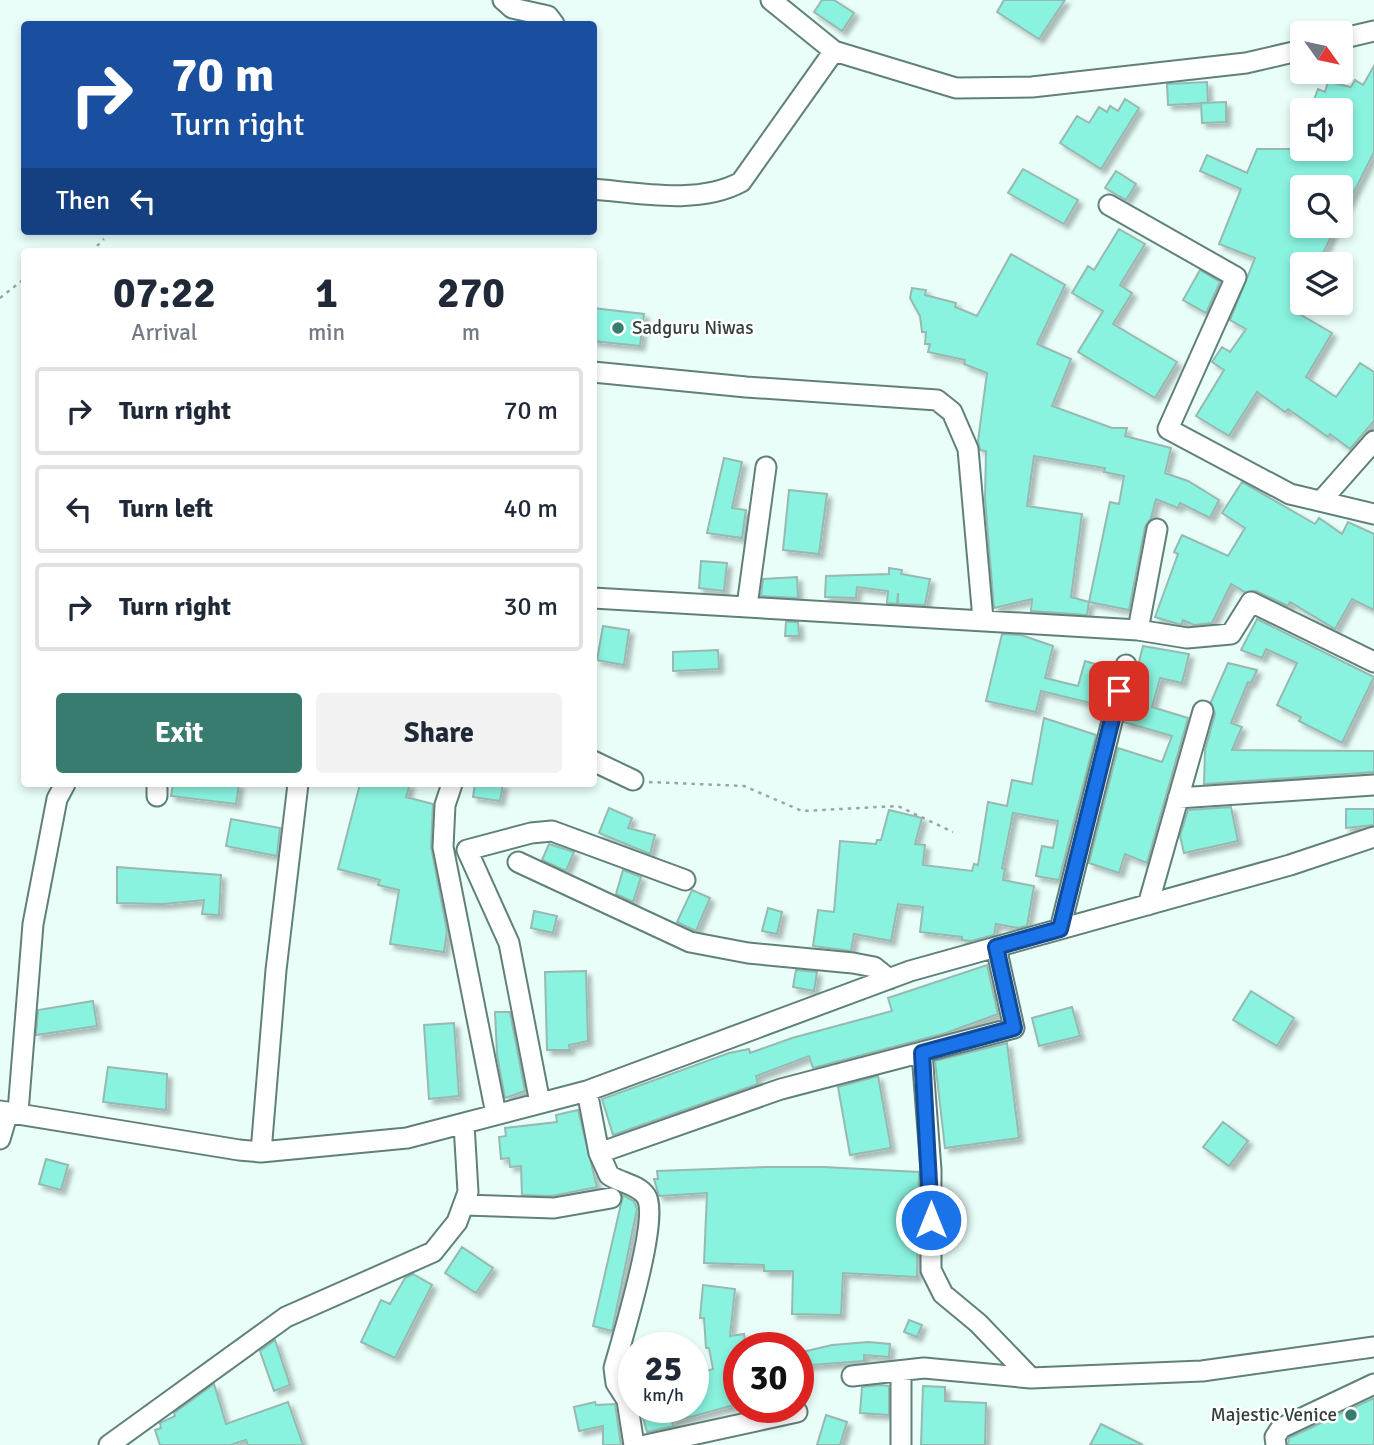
<!DOCTYPE html>
<style>
body{margin:0;font-family:Signika,sans-serif;background:#f2f2f3;color:#1f2937;height:100vh;display:flex;flex-direction:column;font-size:26px;white-space:nowrap}
*{box-sizing:border-box;margin:0}
p{font-size:23px;color:#747a83}
.icon{flex:none;width:38px;height:38px;fill:none;stroke:currentColor;stroke-width:2;stroke-linecap:round;stroke-linejoin:round}
.map{position:relative;flex:1;overflow:hidden}
.details{position:absolute;left:21px;top:248px;width:576px;height:539px;display:flex;flex-direction:column;background:#fff;border-radius:7px;box-shadow:0 4px 10px #0003}
.details>*{flex:none}
.hud{position:absolute;left:21px;top:21px;width:576px;height:214px;border-radius:7px;box-shadow:0 4px 10px #0003;background:#1a4fa0;color:#fff;overflow:hidden}
.needle{width:46px;rotate:123deg}
.tools{position:absolute;left:1290px;top:21px;display:grid;gap:14px}
.tools a{display:grid;place-items:center;width:63px;height:63px;border-radius:7px;background:#fff;box-shadow:0 4px 10px #0003;font-size:35px}
.speed{position:absolute;left:618px;top:1332px;display:flex;gap:14px;font-size:35px;font-weight:700;text-align:center}
.speed>*{display:grid;place-content:center;width:91px;height:91px;border-radius:50%;background:#fff;box-shadow:0 4px 10px #0003;line-height:1}
.speed small{font-size:18px;font-weight:400}
.speed .limit{border:10px solid #d22;background:#fff;color:#111}
.pin{position:absolute;display:grid;place-items:center;width:60px;height:60px;color:#fff;margin:-30px;border-radius:14px;box-shadow:0 4px 10px #0006}
.me{position:absolute;width:77px;margin:-38px;rotate:0deg;stroke-linejoin:round;filter:drop-shadow(0 0 5px #0008)}
.turn{display:flex;align-items:center;gap:24px;height:147px;padding:0 35px;font-size:32px}
.turn .icon{width:91px;height:91px;stroke-width:2.5}
.turn b{display:block;font-size:49px;line-height:60px}
.then{display:flex;align-items:center;height:66px;padding:0 35px;background:#0003;gap:14px;font-size:26px}
.eta{display:flex;justify-content:space-evenly;align-items:center;height:119px;text-align:center}
.eta b{font-size:42px;font-weight:800;line-height:49px}
.action{display:flex;gap:14px;margin-top:auto;padding:14px 35px}
.action a{flex:1;height:80px;border-radius:7px;background:#387c70;color:#fff;font-size:28px;font-weight:800;line-height:80px;text-align:center}
.action a+a{background:#f2f2f3;color:#1f2937}
ul{padding:0;list-style:none}
li{display:flex;align-items:center;gap:21px;height:88px;margin:0 14px 10px;padding:0 21px;border:4px solid #e0e1e3;border-radius:7px}
li div{flex:1}
li b{display:block;font-size:26px}
li em{font-style:normal}
.map>svg:first-child{display:block}
.building{fill:#89f3df;stroke:#97b9b1;stroke-width:2;fill-rule:evenodd;filter:url(#shadow)}
.lines{fill:none;stroke-linecap:round;stroke-linejoin:round}
.minor-casing{stroke:#60817a;stroke-width:23}
.path{stroke:#96a8a4;stroke-width:2.5;stroke-dasharray:3.5 5;stroke-linecap:butt}
.minor{stroke:#fff;stroke-width:19}
.route-casing{stroke:#114b97;stroke-width:18}
.route{stroke:#1a73e8;stroke-width:12}
.poi-dot{fill:#387c70;stroke:#fff;stroke-width:2.5}
.labels{text-anchor:middle;dominant-baseline:central;stroke-width:5;stroke-linejoin:round;paint-order:stroke}
.poi-label{font-size:19px;fill:#31403d;stroke:#fff;text-anchor:start}
</style>
<div class="map">
<svg width="1374" height="1445" viewBox="0 0 1374 1445">
<defs>
<filter id="shadow"><feDropShadow dx="4.5" dy="4.5" stdDeviation="2" flood-color="#0004"/></filter>
</defs>
<rect width="100%" height="100%" fill="#e9fef9"/>
<path class="building" d="M822,0h12l20,13 -12,18 -28,-19z
M1004,0h61l-26,39 -42,-27z
M1374,66v86l-34,68v-33h-38v39h34l-18,38h-16v35l-6,13 36,21 -26,44 30,20 24,-34 14,9v49l-24,28 -20,-15 -2,3 -40,-28 -3,3 -28,-20 -28,44 -33,-20 28,-46 -12,-8 10,-15 8,5 16,-23 -16,-9 25,-62 -36,-14 22,-55 -41,-18 7,-16 40,18 10,-24h83v-39h-30l8,-21 7,3 3,-10 23,5 4,-7 8,5z
M1207,82l1,21 -40,2 -1,-21z
M1125,99l14,9 -38,61 -41,-26 17,-27 12,7 10,-16 8,5 3,-6 8,5z
M1226,102v20l-24,1 -1,-20z
M1023,169l55,31 -14,24 -56,-31z
M1116,171l20,13 -10,16 -21,-12z
M1119,229l26,15 -25,41 12,8 -19,31 64,38 -22,36 -77,-46 25,-41 -31,-18 16,-27 6,4z
M1011,254l54,31 -28,59 34,15 -19,47 60,22h15l-2,8 46,12 -6,25 23,8 31,19 -9,18 -30,-15 -2,5 -22,-9 -5,19 -6,9 -16,83 -40,-8 -2,13 -56,-4 1,-12 -38,9 -9,-109 1,-48 -6,-1 -2,-9 9,-68 -23,-9 1,-4 -37,-8 2,-8h-5l1,-12h-4l-2,-16 -10,-18 2,-10 14,2 -1,5 31,8 -1,4 22,9zM1034,456l71,12 -1,4 20,4 -5,28 -9,-2 -21,100 -18,-5 11,-83 -55,-8z
M1200,270l20,12 -14,31 -23,-13z
M593,308l51,6 -4,32 -47,-5z
M724,458l18,4 -10,46 14,2 -4,28 -35,-5z
M1242,482l73,42 4,-6 23,16 6,-12 26,12v76l-22,-11 -17,30 -45,-27 -2,4 -32,-15 -11,1 -14,-8 -19,39 -18,2 -11,-5 -2,5 -26,-8 23,-63 -4,-2 8,-17 46,21 17,-28 -23,-15z
M789,490l38,4 -8,60 -36,-4z
M701,561l26,2 -3,28 -25,-3z
M889,568l13,2 -1,4 29,5 -5,26 -27,-1v-11l-1,11 -10,-1 1,-12 -31,-4 -1,11 -31,-1 1,-21 63,-2z
M797,577l1,21 -37,-2 2,-17z
M1257,619l117,58 -32,66 -43,-22 2,-4 -24,-12 20,-42 -31,-14 -4,9 -21,-8z
M786,622h12l1,14h-14z
M603,626l26,4 -5,35 -27,-5z
M1002,634l19,1 32,11 -8,32 33,8 7,-25 27,8 -9,37 -62,-15 -5,21 -50,-11z
M1143,646l46,8 -7,29 -22,-5 -8,29 36,11 -41,145 -22,-9 -6,19 -30,-10 29,-115 44,14 10,-26 -48,-14z
M718,650l1,19 -46,2v-19z
M1228,663l29,7 -6,13 -3,-1 -17,41 11,4 -10,23 142,1v21l-170,12 1,-34 10,-36 -4,-12z
M1044,718l52,17 -37,145 -23,-4 6,-30 11,2 5,-27 -45,-8 -11,55 3,1 -2,11 31,6 -7,40 -9,2 -22,-4 -2,11 -23,6 -9,-1v-3l-42,-5 3,-25 -25,-3 -7,37 -37,-7 -3,17 -38,-5 5,-36 16,2 6,-71 36,3 1,-4h4l8,-30 33,8 -7,26 10,1 -2,20 49,6 2,-7 4,1 10,-63 19,4 5,-26 20,4z
M173,784h66l-3,20 -65,-8z
M360,784h50l-4,13 27,7 -2,43 16,84 -3,21 -54,-8 9,-54 -21,-5 2,-5 -42,-11z
M475,784h28l-3,17 -27,-4z
M1231,807l7,34 -54,12 -4,-17 8,-26z
M609,808l23,10 -4,10 27,7 -5,19 -51,-21z
M1346,809h28v16l-28,3z
M231,819l49,9 -3,28 -51,-10z
M549,844l25,8 -8,19 -24,-11z
M117,867l104,8 -2,40 -17,-1 2,-14 -41,4 -46,-1z
M623,870l18,7 -8,25 -17,-8z
M692,890l18,8 -14,33 -19,-9z
M768,908l14,4 -5,22 -15,-3z
M534,911l23,5 -4,17 -22,-5z
M987,965l11,49 -52,19 -133,35 -4,-12 -53,20 2,8 -145,51 -11,-36 127,-46 20,-4 1,4 42,-15 100,-27 -4,-13z
M796,970l21,2 -3,19 -21,-4z
M586,971l2,70 -19,4 1,5h-23l-2,-78z
M1251,991l43,27 -17,28 -44,-26z
M93,1001l4,25 -61,9 2,-25z
M1072,1007l8,29 -41,10 -7,-28z
M495,1012h15l15,79 -20,7 -8,-43z
M454,1023l5,73 -30,3 -5,-74z
M1007,1043l12,95 -74,10 -10,-87z
M108,1067l59,7 -1,36 -63,-8z
M878,1076l13,72 -41,7 -12,-68z
M578,1110l19,77 -45,9 -30,-1 -1,-29 -11,1 -1,-9 -8,1 -2,-22 7,-1 -1,-8 52,-6 -1,-7z
M1223,1122l25,19 -19,25 -26,-19z
M46,1159l22,6 -7,25 -22,-6z
M766,1167h58l95,5 -2,105 -74,-4 -2,42 -49,-1 1,-43h-29v-6l-60,-2 3,-70 -48,3 -5,-17h4l-1,-8z
M623,1195l11,6 3,8 -25,122 -19,-5z
M462,1247l31,21 -17,25 -31,-20z
M413,1274l19,11 -37,73 -34,-16 20,-42 9,4 15,-26z
M703,1285l32,4 -5,47 14,-2 2,14h-8v56l-66,18 2,4 -27,6 -7,-25h53v-32l20,-6 -4,-21h-3l-2,-30h-4z
M909,1320l13,5 -5,12 -13,-5z
M275,1340l15,45 -16,6 -14,-40z
M868,1342l22,2 -1,13 -25,-2v6l-66,5v-13l34,-8z
M214,1384l12,40 62,-22 15,43h-55l-2,-5 -16,5h-70l-5,-15 6,-2 -1,-5 15,-7 -1,-3z
M880,1385l9,1v29l-29,-2 2,-26z
M923,1386l22,1v14l41,2 -1,42h-64z
M1374,1398v47h-86l1,-7z
M595,1402l1,3 19,-1 6,41h-18v-19l-24,5 -5,-24z
M826,1415l21,7 -7,23h-23z
M1101,1424l42,21h-53z"/>
<g class="lines">
<g class="minor-casing">
<path id="minor" d="M503,0l9,8 36,8 6,8
M771,0l63,51 122,37 76,-1 214,-24 56,-13
M1340,39l34,-8
M593,189c46,4 106,16 148,-7l93,-131
M1109,205l127,72 -68,152 122,65 84,20
M593,372l153,15 191,13 15,12 16,37 15,170
M1321,501l53,-60
M593,598l545,32 19,-101
M747,606l19,-139
M1138,630l49,8 44,-4 20,-32 123,60
M593,761l40,19
M157,784v12
M452,784l-7,21 -2,42 53,267
M1178,798l196,-13
M518,862l172,80 58,11 105,10 21,4 15,12
M1148,905l55,-194
M1060,929l66,-264
M922,1053l9,117v100l12,24 35,29 53,55
M587,1091l12,62 182,-64 233,-61 -18,-81
M540,1103l-31,-160 -42,-93 64,-17 21,-2 133,49
M0,1111l239,39 22,2 146,-14 180,-47 323,-120 380,-106 84,-28
M18,1112l15,-188 24,-125 8,-15
M0,1139l8,-27
M261,1152l15,-182 22,-186
M599,1153l10,22c11,8 29,9 37,21 14,21 -24,143 -32,172l2,15 11,17 7,45
M465,1205l89,3 57,-10
M852,1376l72,-8 107,10 171,-7 172,-24
M109,1445l177,-128 147,-65 24,-30 11,-30 -4,-68
M646,1445l151,-33
M901,1445v-74
M1276,1445l-1,-8 6,-9 93,-44"/>
</g>
<path class="path" d="M91,252l13,-13
M0,298l24,-19
M649,782l95,4 58,25 96,-5 55,26"/>
<use href="#minor" class="minor"/>
</g>
<g class="lines">
<g class="route-casing">
<path id="route" d="M931,1220l-9,-167 92,-25 -18,-81 64,-18 59,-238"/>
</g>
<use href="#route" class="route"/>
</g>
<g class="poi-dot">
<circle cx="618" cy="328" r="7"/>
<circle cx="1351" cy="1415" r="7"/>
</g>
<g class="labels">
<g class="poi-label">
<text x="632" y="328">Sadguru Niwas</text>
<text x="1337" y="1415" text-anchor="end">Majestic Venice</text>
</g>
</g>
</svg>
<div class="tools">
<a><svg class="needle" viewBox="-14 -14 28 28"><path d="M0-13l5 13h-10z" fill="#e53935"/><path d="M0 13l5-13h-10z" fill="#747a83"/></svg></a>
<a><svg class="icon" aria-label="sound" viewBox="0 0 24 24"><path d="M4 9h4l5-4v14l-5-4H4zM17 9q2 3 0 6"/></svg></a>
<a><svg class="icon" aria-label="search" viewBox="0 0 24 24"><circle cx="10" cy="10" r="6"/><path d="M15 15l6 6"/></svg></a>
<a><svg class="icon" aria-label="layers" viewBox="0 0 24 24"><path d="M12 4l9 5-9 5-9-5zM3 14l9 5 9-5"/></svg></a>
</div>
<div class="speed"><div>25<small>km/h</small></div><div class="limit">30</div></div>
<div class="pin" style="left:1119px;top:691px;background:#d93025"><svg class="icon" aria-label="arrive" viewBox="0 0 24 24"><path d="M6 21V4h12l-3 4 3 4H6"/></svg></div>
<svg class="me" style="left:931px;top:1220px" viewBox="-20 -20 40 40"><circle r="17" fill="#1a73e8" stroke="#fff" stroke-width="3"/><path d="M0-11L8 9 0 5-8 9z" fill="#fff"/></svg>
<div class="hud">
<div class="turn"><svg class="icon" aria-label="right" viewBox="0 0 24 24"><path d="M7 20v-9h11M14 6l5 5-5 5"/></svg><div><b>70 m</b>Turn right</div></div>
<div class="then">Then<svg class="icon" aria-label="left" viewBox="0 0 24 24"><path d="M17 20v-9H6M10 6l-5 5 5 5"/></svg></div>
</div>
<section class="details">
<div class="eta">
<div><b>07:22</b><p>Arrival</p></div>
<div><b>1</b><p>min</p></div>
<div><b>270</b><p>m</p></div>
</div>
<ul>
<li><svg class="icon" aria-label="right" viewBox="0 0 24 24"><path d="M7 20v-9h11M14 6l5 5-5 5"/></svg><div><b>Turn right</b></div><em>70 m</em></li>
<li><svg class="icon" aria-label="left" viewBox="0 0 24 24"><path d="M17 20v-9H6M10 6l-5 5 5 5"/></svg><div><b>Turn left</b></div><em>40 m</em></li>
<li><svg class="icon" aria-label="right" viewBox="0 0 24 24"><path d="M7 20v-9h11M14 6l5 5-5 5"/></svg><div><b>Turn right</b></div><em>30 m</em></li>
</ul>
<div class="action"><a>Exit</a><a>Share</a></div>
</section>
</div>
